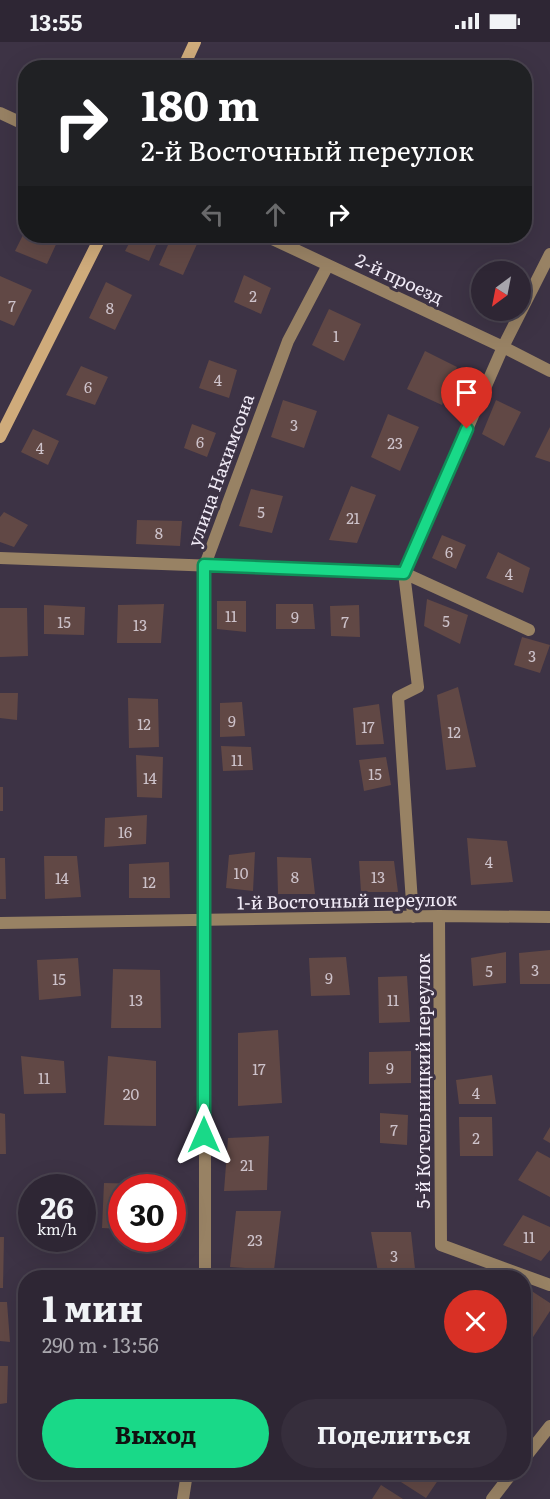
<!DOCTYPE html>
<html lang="ru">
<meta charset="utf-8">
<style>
body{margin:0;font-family:Literata,serif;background:#362e3c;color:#f1f3f6;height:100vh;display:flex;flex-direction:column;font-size:22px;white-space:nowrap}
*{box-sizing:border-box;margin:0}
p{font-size:20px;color:#a7a5ac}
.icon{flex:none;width:33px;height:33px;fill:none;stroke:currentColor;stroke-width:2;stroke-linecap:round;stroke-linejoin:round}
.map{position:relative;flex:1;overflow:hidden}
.details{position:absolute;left:18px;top:1228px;width:513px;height:210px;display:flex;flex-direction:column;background:#2e2634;border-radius:24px;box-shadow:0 6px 24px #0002,0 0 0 2px #49434f}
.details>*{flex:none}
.hud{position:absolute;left:18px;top:18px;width:514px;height:183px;border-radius:24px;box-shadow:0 6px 24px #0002,0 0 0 2px #49434f;background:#202124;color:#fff;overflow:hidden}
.needle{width:39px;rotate:212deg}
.controls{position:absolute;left:471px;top:219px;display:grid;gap:12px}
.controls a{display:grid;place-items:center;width:60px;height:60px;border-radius:50%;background:#2e2634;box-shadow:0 6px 24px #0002,0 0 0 2px #49434f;font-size:30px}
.speed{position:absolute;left:18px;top:1132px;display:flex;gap:12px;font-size:30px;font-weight:700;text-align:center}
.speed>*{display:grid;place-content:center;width:78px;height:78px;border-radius:50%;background:#2e2634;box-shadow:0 6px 24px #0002,0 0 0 2px #49434f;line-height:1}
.speed small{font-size:15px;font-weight:400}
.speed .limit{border:9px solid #d22;background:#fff;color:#111}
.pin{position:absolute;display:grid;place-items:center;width:51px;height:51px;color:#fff;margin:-62px -26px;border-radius:50% 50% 50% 0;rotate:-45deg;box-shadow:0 0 6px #0007}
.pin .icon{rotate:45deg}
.me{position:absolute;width:66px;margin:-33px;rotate:0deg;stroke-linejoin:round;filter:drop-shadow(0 0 4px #0008)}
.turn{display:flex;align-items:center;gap:21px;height:126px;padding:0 24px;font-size:27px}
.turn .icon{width:78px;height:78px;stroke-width:2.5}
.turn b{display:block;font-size:42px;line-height:51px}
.lanes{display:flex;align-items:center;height:57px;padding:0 24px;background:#0003;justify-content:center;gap:30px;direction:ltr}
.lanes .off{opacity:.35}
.round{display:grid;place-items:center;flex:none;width:63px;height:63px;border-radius:32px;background:#362e3c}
.summary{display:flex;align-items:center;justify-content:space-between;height:102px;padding:0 24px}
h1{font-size:36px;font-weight:700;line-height:45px}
.cta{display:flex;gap:12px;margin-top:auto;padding:12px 24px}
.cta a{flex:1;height:69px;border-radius:36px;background:#19d988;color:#111;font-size:24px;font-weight:700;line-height:69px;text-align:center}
.cta a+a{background:#362e3c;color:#f1f3f6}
.status{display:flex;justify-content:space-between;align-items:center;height:42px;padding:0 30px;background:#2e2634;direction:ltr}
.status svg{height:16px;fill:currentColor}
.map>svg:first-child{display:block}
.building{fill:#614845}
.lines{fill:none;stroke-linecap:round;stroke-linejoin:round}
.street{stroke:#988264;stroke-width:12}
.secondary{stroke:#cfab7b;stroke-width:12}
.route-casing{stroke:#108d58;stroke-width:15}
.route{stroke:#19d988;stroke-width:10}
.labels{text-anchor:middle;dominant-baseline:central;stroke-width:6;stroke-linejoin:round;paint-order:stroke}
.number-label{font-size:15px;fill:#cdc2ca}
.street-label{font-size:18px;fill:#f1ebf7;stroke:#3d3345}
</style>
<div class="status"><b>13:55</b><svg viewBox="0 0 49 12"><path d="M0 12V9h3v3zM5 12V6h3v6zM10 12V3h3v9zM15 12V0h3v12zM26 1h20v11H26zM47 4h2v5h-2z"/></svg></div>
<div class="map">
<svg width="550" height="1457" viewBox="0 0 550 1457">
<rect width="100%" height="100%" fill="#3d3345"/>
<path class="building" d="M26,135v19l-8,-3z
M26,187v7h28l5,2 -12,26 -32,-13z
M133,194h27l-11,25 -24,-10z
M172,194h7l18,8 -14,31 -24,-10z
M244,233l27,13 -10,26 -27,-12z
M0,234l32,14 -18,36 -14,-6z
M106,240l26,13 -17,35 -26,-12z
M329,267l32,15 -17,37 -32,-16z
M425,309l32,16 -15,38 -35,-16z
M209,318l28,10 -8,28 -30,-10z
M81,324l27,11 -13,28 -29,-10z
M283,358l34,11 -13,37 -33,-11z
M496,358l25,12 -17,34 -22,-12z
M388,372l31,13 -19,44 -29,-14z
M192,382l24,9 -9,24 -23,-9z
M550,385v35l-15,-5z
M33,387l26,12 -11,24 -27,-13z
M351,444l25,9 -19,48 -28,-3z
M251,447l32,7 -11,37 -33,-7z
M4,470l24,13 -14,22 -14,-5v-25z
M137,478l45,1 -2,25 -44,-2z
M442,493l24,10 -10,24 -24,-11z
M498,510l32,16 -7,25 -37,-15z
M427,557l41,16 -8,29 -36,-18z
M217,559h29v31l-29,-3z
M164,562l-3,39h-44l1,-38z
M276,562h37l2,25h-39z
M44,563l41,2 -1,28 -40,-1z
M359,563l1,32 -29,-1 -1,-30z
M0,566h27l1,48 -28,1z
M522,595l28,8 -10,28 -26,-8z
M458,645l18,80 -30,3 -9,-75z
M0,651h18l-1,27 -17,-2z
M128,656l30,1 1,48 -30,1z
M242,660l3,34 -25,1v-34z
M379,662l5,40 -28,1 -3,-37z
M221,704l30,1 2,23 -30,1z
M136,713l27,2 -1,41 -25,-1z
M386,715l5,28 -27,6 -5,-31z
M0,745h3v24h-3z
M147,773l-1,29 -42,3 1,-29z
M467,796l40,3 6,41 -42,3z
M255,810l-2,39 -27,-3 3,-33z
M44,814h33l4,41 -36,2z
M277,815l34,1 4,36h-37z
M0,816h5l1,41h-6z
M359,819h35l4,31h-37z
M169,820l1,36h-41v-34z
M550,908v34h-30l-1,-31z
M506,910v31l-33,3 -2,-28z
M346,915l4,38 -39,1 -2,-38z
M78,916l3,38 -42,4 -2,-40z
M113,927l47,1 1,58h-50z
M407,934l3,46 -31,1 -1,-46z
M278,988l4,73 -44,3v-73z
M411,1009v32l-42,1v-32z
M21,1014l43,5 2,32 -42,1z
M108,1014l48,5v65l-52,-1z
M492,1033l4,29h-37l-3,-24z
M0,1071l5,1 1,40h-6z
M380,1071l28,2 -1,30 -27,-2z
M459,1075h33l1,39h-33z
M550,1085v16l-7,-4z
M269,1094l-2,54 -43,1 4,-53z
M537,1109l13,7v39l-32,-17z
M104,1141l41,1v4h-23v41l-20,-1z
M236,1169h45l-7,59 -44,-3z
M523,1173l27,12v23l-9,11 -38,-16z
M371,1190h40l5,46h-37z
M0,1195h4l-1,51h-3z
M157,1229v7h-47l-1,-6z
M524,1244l26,17v8l-26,40z
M0,1260h7l3,40 -10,-1z
M0,1324h8l-1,37 -7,1z
M24,1365h2v31l-4,-1z
M391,1431h52l-17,25 -36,-23z
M381,1443l22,14h-31z"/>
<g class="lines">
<path class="street" d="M0,71l26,12
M266,194l237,111 47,24
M0,516l404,15 125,57
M404,531l14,114 -20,10 15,220
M404,531l99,-226 47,-93
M439,874l2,329 109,40
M0,881l439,-7 111,1
M205,1236v-713l83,-224 40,-76
M524,1417l26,-33
M183,1457l4,-26
M492,1457l20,-26"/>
<path class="secondary" d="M183,26l12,-26
M0,395l101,-201"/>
</g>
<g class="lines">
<g class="route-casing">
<path id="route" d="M204,1093v-570l200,8 63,-144"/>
</g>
<use href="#route" class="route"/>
</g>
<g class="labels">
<g class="number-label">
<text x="253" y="253">2</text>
<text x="12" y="263">7</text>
<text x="110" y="265">8</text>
<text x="336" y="293">1</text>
<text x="218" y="337">4</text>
<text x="88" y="344">6</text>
<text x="294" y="382">3</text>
<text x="200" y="399">6</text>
<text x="395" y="400">23</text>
<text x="40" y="405">4</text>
<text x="261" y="469">5</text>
<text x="353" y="475">21</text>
<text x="159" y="490">8</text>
<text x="449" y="509">6</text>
<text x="509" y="531">4</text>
<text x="231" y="573">11</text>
<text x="295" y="574">9</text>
<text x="446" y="578">5</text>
<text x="64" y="579">15</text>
<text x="345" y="579">7</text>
<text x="140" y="582">13</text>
<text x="532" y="613">3</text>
<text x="232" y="678">9</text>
<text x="144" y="681">12</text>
<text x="368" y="684">17</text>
<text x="454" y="689">12</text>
<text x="237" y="717">11</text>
<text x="375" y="731">15</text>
<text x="150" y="735">14</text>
<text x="125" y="789">16</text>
<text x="489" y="819">4</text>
<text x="241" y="830">10</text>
<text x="295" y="834">8</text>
<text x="378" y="834">13</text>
<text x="62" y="835">14</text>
<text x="149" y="839">12</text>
<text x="535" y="927">3</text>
<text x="489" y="928">5</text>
<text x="329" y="935">9</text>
<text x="59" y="936">15</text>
<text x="136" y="957">13</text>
<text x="393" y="957">11</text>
<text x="390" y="1025">9</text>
<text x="259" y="1026">17</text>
<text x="44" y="1035">11</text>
<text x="476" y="1050">4</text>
<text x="131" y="1051">20</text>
<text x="394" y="1087">7</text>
<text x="476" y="1095">2</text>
<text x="247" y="1122">21</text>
<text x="529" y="1194">11</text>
<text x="255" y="1197">23</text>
<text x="394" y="1213">3</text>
</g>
<g class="street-label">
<text transform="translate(400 236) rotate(25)">2-й проезд</text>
<text transform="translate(220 428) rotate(-70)">улица Нахимсона</text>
<text transform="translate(347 858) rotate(-1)">1-й Восточный переулок</text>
<text transform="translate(422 1039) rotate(-90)">5-й Котельницкий переулок</text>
</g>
</g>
</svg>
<div class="controls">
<a><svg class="needle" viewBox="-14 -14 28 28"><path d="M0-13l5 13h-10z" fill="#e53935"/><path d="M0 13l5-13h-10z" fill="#a7a5ac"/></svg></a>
</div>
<div class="speed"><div>26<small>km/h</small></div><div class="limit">30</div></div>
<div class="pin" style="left:467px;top:387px;background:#d93025"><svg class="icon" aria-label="arrive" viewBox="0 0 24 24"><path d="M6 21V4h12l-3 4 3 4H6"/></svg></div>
<svg class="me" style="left:204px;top:1093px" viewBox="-20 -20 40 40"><path d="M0-17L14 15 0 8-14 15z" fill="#19d988" stroke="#fff" stroke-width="4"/></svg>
<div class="hud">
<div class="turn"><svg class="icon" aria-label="right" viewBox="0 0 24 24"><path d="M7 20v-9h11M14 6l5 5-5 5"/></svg><div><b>180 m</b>2-й Восточный переулок</div></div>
<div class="lanes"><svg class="icon off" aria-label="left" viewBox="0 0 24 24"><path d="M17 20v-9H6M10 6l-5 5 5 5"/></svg><svg class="icon off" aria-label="ahead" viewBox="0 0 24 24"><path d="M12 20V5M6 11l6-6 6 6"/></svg><svg class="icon" aria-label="right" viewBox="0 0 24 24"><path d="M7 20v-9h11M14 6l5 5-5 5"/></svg></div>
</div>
<section class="details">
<div class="summary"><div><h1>1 мин</h1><p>290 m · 13:56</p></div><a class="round" style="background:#d93025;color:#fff"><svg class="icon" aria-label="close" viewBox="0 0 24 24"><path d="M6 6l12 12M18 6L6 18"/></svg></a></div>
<div class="cta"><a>Выход</a><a>Поделиться</a></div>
</section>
</div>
